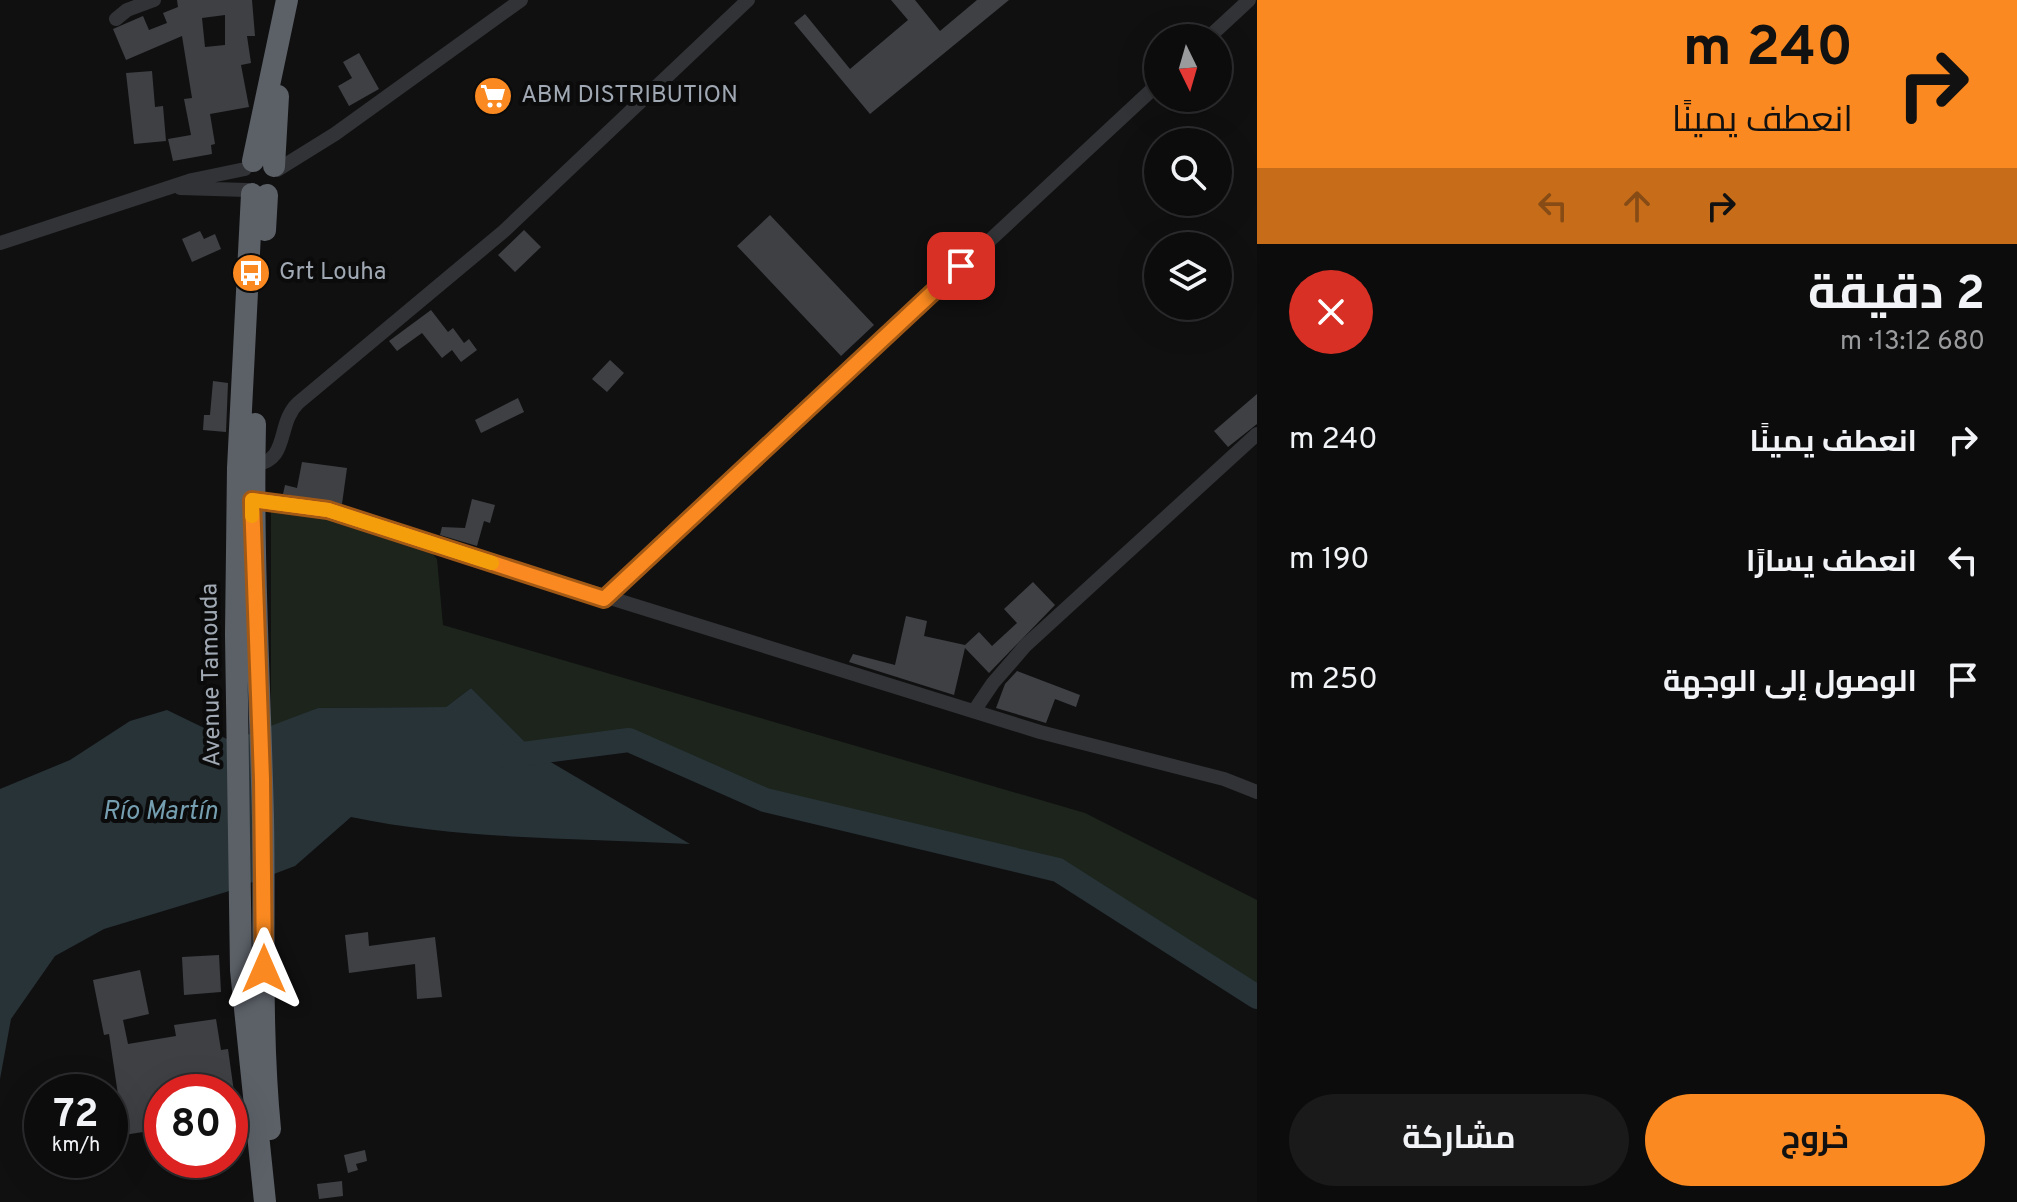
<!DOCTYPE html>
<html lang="ar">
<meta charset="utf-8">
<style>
body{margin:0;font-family:Overpass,Cairo,sans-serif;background:#1a1a1b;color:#f1f3f6;direction:rtl;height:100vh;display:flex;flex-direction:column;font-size:30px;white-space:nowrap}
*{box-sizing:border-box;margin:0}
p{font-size:26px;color:#9a9b9d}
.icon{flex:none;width:44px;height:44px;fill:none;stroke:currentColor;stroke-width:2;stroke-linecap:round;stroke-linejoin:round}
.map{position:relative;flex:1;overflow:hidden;direction:ltr}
.sheet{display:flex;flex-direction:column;background:#0c0c0d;width:760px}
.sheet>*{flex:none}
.guide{background:#f98920;color:#111;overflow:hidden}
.needle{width:52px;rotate:175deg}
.tools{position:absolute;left:1144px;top:24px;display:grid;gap:16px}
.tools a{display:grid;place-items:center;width:88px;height:88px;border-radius:50%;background:#0c0c0d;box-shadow:0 8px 32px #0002,0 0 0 2px #2c2c2e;font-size:40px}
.speed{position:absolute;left:24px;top:1074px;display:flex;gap:16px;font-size:40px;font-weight:700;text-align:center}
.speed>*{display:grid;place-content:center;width:104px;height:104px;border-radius:50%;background:#0c0c0d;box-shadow:0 8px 32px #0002,0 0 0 2px #2c2c2e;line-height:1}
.speed small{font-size:20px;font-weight:400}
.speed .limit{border:12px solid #d22;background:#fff;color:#111}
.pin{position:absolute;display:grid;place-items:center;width:68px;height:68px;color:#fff;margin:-34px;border-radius:16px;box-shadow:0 4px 12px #0006}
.me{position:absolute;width:88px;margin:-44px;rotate:0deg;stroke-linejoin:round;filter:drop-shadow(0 0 6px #0008)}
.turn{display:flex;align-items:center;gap:28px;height:168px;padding:0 32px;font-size:36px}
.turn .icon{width:104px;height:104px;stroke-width:2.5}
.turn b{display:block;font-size:56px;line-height:68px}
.lanes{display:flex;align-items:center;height:76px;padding:0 32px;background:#0003;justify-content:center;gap:40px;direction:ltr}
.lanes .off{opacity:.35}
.round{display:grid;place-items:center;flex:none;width:84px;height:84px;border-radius:42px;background:#1a1a1b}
.summary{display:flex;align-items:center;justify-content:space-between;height:136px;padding:0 32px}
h1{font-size:48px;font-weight:700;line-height:60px}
.action{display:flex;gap:16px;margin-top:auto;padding:16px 32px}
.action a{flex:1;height:92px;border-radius:48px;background:#f98920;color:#111;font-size:32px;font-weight:700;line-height:92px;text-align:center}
.action a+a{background:#1a1a1b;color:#f1f3f6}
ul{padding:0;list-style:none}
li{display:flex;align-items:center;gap:24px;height:120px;padding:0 32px}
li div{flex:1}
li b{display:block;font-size:30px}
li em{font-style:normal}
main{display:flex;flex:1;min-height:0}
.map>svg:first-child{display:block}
.green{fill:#1c241c}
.water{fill:#283337}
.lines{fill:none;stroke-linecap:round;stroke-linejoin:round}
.river{stroke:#283337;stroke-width:24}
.building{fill:#3e4044;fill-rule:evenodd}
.minor{stroke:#313336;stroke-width:14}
.highway{stroke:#5c6168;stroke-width:22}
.route-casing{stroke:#a25915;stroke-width:20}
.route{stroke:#f98920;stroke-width:14}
.slow{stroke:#f59e0b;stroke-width:14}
.labels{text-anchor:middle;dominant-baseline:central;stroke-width:8;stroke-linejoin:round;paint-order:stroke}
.poi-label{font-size:24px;fill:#a0a9b3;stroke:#0b0b0c;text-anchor:start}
.street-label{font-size:24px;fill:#a0a9b3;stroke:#0b0b0c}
.water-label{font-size:26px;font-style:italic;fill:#759fb0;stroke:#0b0b0c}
</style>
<main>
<section class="sheet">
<div class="guide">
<div class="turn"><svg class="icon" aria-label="right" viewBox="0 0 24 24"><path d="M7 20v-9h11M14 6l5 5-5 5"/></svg><div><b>240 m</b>انعطف يمينًا</div></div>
<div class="lanes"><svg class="icon off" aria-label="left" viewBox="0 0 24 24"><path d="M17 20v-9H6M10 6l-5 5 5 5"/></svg><svg class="icon off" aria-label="ahead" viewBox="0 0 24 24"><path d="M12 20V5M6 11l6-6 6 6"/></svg><svg class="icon" aria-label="right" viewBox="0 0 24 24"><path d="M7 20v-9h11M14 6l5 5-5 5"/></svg></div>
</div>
<div class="summary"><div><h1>2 دقيقة</h1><p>680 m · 13:12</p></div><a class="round" style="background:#d93025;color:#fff"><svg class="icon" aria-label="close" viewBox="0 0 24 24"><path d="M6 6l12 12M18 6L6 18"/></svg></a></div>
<ul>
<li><svg class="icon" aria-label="right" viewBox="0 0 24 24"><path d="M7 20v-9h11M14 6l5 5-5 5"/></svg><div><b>انعطف يمينًا</b></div><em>240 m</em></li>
<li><svg class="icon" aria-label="left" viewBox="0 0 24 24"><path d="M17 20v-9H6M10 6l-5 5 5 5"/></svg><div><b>انعطف يسارًا</b></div><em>190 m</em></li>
<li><svg class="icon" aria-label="arrive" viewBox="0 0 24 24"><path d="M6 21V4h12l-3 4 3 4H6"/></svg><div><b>الوصول إلى الوجهة</b></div><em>250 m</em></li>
</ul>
<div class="action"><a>خروج</a><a>مشاركة</a></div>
</section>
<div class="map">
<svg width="1257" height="1202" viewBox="0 0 1257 1202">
<rect width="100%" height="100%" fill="#101011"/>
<path class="green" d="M271,505l148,33 18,21 6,66 642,188 172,87v97l-199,-127 -293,-70 -136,-60 -92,14 -66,-66 -25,19 -128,1 -47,20z"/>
<path class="water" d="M471,688l66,66 153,90c-113,-6 -229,-4 -339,-27l-56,49 -69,26 -122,37 -49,27 -44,63 -11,60v-290l70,-29 60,-39 37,-11 64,31 87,-33 128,-1z"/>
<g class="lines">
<path class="river" d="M506,756l123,-16 136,60 293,70 199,127"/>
</g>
<path class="building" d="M177,0h75l3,36h-8l4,27 -10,2 8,42 -39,7 5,30 -4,1 1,9 -39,7 -5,-22 23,-4 -7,-36 8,-1 -10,-62 -56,24 -13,-31 30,-13 6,14 18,-7 -4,-10 15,-6zM225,15v30l-20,2 -3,-29z
M891,0h24l25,31 37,-31h32l-139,114 -76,-91 11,-9 45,55 58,-49z
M359,53l20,36 -30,17 -11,-20 14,-8 -9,-16z
M152,71l3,36 8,-1 3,35 -32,3 -8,-71z
M770,215l104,110 -33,31 -104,-110z
M524,230l17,17 -26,25 -17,-17z
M200,231l4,8 11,-5 6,15 -29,13 -10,-23z
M431,310l17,22 5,-4 11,15 5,-4 8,11 -16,12 -9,-12 -10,8 -20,-25 -25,18 -8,-10z
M610,360l14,13 -17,19 -15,-13z
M213,381l15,2 -2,49 -23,-2 1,-15h6z
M1257,394v30l-29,23 -14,-16z
M518,398l6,14 -43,21 -6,-13z
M302,462l45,6 -5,36 -59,-10 2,-9 12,3z
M472,499l23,6 -5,18 -6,-2 -7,25 -37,-11 2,-8 23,1z
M1033,582l22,23 -66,68 -24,-25 -11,47 -105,-33 4,-8 42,11 11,-49 21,5 -3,15 41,9 14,-13 13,14 25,-23 -13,-14z
M1017,671l63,24 -4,12 -21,-8 -9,24 -50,-15 9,-24z
M368,932l1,14 66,-9 7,60 -25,2 -2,-35 -66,9 -4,-38z
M219,955l2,37 -37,3 -2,-38z
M140,970l9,44 -26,6 5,24 48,-8 -2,-11 42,-6 5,31 7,-1 6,43h-72v37l-38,6 -15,-101 -5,1 -11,-55z
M365,1150l2,11 -11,3 2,6 -10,3 -4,-18z
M342,1181l1,15 -24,3 -2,-15z"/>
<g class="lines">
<path class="minor" d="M116,19l11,-9 27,-10
M1208,38l41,-38
M277,170l58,-36 186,-134
M180,188l67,2
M0,243l192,-63 53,-11
M254,465c36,-4 22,-41 44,-62l206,-172 244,-231
M252,500l76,10 712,222 184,47 33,13
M604,599l554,-515
M974,711l19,-28 33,-38 231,-211"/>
<path class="highway" d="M253,161l34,-161
M274,166l4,-70
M252,194l-14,274 -2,166 5,336 24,232
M265,230l2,-35
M255,424c-3,132 5,263 8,395 2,104 -3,207 7,310"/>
</g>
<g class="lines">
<g class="route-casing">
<path id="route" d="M264,969l-2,-190 -10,-279 76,10 276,89 357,-333"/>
</g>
<use href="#route" class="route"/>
<path class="slow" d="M252,516v-16l76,10 164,53"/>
</g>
<defs>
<g id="supermarket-disc" transform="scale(2)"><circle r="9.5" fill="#f98920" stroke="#0b0b0c"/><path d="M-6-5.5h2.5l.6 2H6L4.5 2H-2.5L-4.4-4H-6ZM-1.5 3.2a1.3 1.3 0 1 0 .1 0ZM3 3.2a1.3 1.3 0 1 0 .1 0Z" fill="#fff"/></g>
<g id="bus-disc" transform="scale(2)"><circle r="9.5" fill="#f98920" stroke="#0b0b0c"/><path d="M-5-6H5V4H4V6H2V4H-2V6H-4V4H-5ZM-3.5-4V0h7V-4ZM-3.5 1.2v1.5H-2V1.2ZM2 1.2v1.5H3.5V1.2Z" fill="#fff"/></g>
</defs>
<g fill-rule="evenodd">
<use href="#supermarket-disc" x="493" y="96"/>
<use href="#bus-disc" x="251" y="273"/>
</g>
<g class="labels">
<g class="poi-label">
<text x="521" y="96">ABM DISTRIBUTION</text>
<text x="279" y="273">Grt Louha</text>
</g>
<g class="street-label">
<text transform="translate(212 675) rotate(-91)">Avenue Tamouda</text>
</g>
<g class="water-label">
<text x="160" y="812">Río Martín</text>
</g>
</g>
</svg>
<div class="tools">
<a><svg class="needle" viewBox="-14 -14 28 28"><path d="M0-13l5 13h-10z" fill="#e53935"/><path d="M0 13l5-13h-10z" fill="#9a9b9d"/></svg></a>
<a><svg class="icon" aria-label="search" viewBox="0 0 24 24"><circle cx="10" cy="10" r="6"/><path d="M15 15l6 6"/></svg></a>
<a><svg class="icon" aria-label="layers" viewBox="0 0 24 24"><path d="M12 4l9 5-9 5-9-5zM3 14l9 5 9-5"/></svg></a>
</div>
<div class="speed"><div>72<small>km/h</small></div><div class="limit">80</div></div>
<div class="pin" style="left:961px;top:266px;background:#d93025"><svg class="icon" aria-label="arrive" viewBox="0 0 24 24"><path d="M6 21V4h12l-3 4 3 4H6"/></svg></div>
<svg class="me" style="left:264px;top:969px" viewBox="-20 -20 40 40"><path d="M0-17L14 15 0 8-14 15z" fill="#f98920" stroke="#fff" stroke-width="4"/></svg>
</div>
</main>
